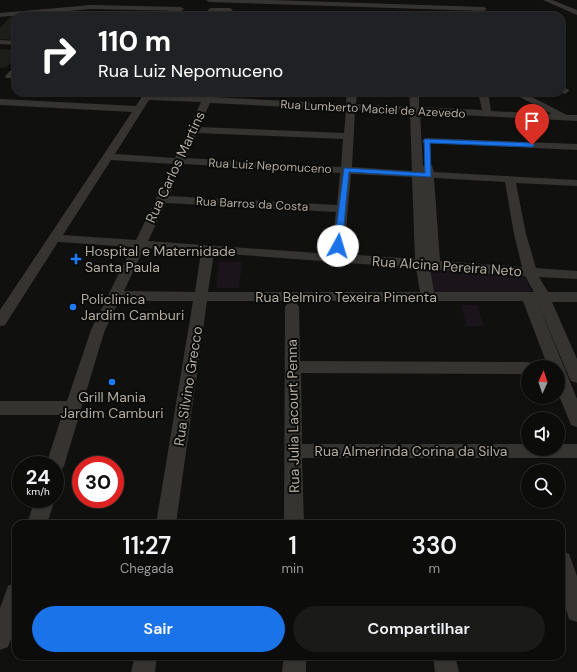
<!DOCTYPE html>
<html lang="pt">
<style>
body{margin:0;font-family:"DM Sans",sans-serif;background:#1a1a19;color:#f1f3f6;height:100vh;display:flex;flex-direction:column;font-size:15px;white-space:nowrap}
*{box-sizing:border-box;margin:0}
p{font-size:13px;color:#9a9b9d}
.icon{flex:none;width:22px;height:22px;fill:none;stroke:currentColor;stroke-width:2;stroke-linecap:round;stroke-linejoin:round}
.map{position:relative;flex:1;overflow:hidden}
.drawer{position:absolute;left:12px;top:520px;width:553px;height:140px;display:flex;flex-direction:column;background:#0c0c0b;border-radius:12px;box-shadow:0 1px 3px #0004,0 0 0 1px #2c2c2c}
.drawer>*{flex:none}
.banner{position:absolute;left:12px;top:12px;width:553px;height:84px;border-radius:12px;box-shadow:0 1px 3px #0004,0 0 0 1px #2c2c2c;background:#202124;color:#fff;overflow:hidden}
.needle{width:26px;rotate:3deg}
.fabs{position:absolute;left:521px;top:360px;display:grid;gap:8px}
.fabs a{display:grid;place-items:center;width:44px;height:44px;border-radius:50%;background:#0c0c0b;box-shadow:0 1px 3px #0004,0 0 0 1px #2c2c2c;font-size:20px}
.speed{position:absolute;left:12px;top:456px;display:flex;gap:8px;font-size:20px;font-weight:700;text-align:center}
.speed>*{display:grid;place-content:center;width:52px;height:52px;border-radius:50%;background:#0c0c0b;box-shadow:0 1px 3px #0004,0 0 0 1px #2c2c2c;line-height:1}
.speed small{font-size:10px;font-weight:400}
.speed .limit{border:6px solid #d22;background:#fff;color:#111}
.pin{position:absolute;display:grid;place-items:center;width:34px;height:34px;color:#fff;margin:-41px -17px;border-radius:50% 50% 50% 0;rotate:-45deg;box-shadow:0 0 4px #0007}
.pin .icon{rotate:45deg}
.me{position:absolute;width:44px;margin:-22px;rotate:6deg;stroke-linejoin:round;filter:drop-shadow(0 0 3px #0008)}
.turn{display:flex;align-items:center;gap:14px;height:84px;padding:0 20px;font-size:18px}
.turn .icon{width:52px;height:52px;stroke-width:2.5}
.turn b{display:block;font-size:28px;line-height:34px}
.eta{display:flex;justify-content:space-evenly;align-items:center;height:68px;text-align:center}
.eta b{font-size:24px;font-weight:600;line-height:28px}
.action{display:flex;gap:8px;margin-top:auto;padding:8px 20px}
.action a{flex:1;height:46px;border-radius:24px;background:#1a73e8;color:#fff;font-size:16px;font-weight:600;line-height:46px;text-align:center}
.action a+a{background:#1a1a19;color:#f1f3f6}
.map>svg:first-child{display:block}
.built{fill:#1d1d1b}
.green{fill:#1b151b}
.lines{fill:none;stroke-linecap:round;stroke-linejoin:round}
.minor{fill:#363430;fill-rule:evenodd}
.route{fill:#1a73e8;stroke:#114b97}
.poi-dot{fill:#1a7dfd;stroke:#0b0b0a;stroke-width:1.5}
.labels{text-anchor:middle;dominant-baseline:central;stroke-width:4;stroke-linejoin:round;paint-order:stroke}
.far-street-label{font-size:12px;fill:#b2aa9f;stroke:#0b0b0a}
.street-label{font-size:14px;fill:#b2aa9f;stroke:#0b0b0a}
.poi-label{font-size:14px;fill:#b2aa9f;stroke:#0b0b0a;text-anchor:start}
</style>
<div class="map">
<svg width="577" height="672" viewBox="0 0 577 672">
<rect width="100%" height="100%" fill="#10100f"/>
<path class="built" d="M62,10l-3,6h-43v24l-16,-1v-11l13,-14z
M0,49l16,1v8l-11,10h-5z"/>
<path class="green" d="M219,261l23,1 -3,26h-23z
M432,268l92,8 7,14 -3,2h-91l-4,-1 -4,-22z
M461,305h16l7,21h-17z"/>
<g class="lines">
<path class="minor" d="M206,0h65l213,7 3,2 -3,2 -275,-9z
M543,0h9l25,10v5z
M91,5l90,2 3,2 -3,2 -90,-2 -91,8v-4z
M211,8h19l3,2 -3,2h-17l-1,4h-8l5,-7z
M0,40l16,1v4l-16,-1z
M16,67v7l-4,4h-6l-1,-2 8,-8z
M561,87l7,2 1,2 -4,3 -7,-2h3z
M145,92h10l-2,3 51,2 2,-5h8l-1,5 133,7 1,-12h10l-1,12 54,3 -1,-15h10v15l63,3 -4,-18h10l3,19 61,3 -42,-22h12l45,23h10v6l-157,-8 3,53 5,-2 4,1 2,7 143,8v6l-61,-3 10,51 10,34 41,3v8l-38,-2 9,15h29v10h-25l25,57v24l-6,-2 -2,-4 -32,-76 40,98v28l-6,-2 -13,-32v-26h-10l-25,-66h-316l-31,223h-20l37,-223h-74l-14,29 -6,19 -35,117 -3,5 -6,3v-9h-9l16,-50h-62v-14h67l24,-71 41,-83 -74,-5 -53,83 -5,1v-16l132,-198 -132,-7v-6l136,7zM149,100l52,2 -26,56 -60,-4zM210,103l136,7 -2,23 -145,-6zM355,110l55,3 2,58 -60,-4zM197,133l146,6 -2,28 -155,-9zM111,160l62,4 -37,76 -73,-5zM183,164l157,9 -3,32 -168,-9zM351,174l61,3 3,82 -71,-5zM434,178l71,4 9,52 8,33 -82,-6zM166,203l170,9 -5,42 -183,-13zM144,248l57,4 -6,40 -71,-1zM214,253l202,15 4,24h-212zM430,269l95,7 9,16h-100z
M427,138l150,6v6l-154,-7 -1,-2z
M292,302l5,2 2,3 1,54 228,1 6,2 1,3h-7v7l-227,-1 1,71h226v5h30v-5h19v14h-275l2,66h-20l1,-217 2,-3z
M35,499h20l-8,25h-20z
M562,551l7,3 8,22v46l-8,-3 -8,-26z
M16,582v43l-8,22 -8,3v-42l8,-22z
M135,656h22l-2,16h-24z
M284,656h22v16h-24z
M433,656h22l4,16h-24z"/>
</g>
<path class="route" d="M424,139l108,4 3,2 -3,2 -102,-4 1,34 -82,-5 -7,74 -4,2 -3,-1 -1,-1 10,-78 81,5z"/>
<g class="poi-dot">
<path d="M74 253h4v4h4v4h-4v4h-4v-4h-4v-4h4z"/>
<circle cx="73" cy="307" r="4"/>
<circle cx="112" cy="382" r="4"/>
</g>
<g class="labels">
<g class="far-street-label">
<text transform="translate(373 109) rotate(3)">Rua Lumberto Maciel de Azevedo</text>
<text transform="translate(270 166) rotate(3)">Rua Luiz Nepomuceno</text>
<text transform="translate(252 204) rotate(3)">Rua Barros da Costa</text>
</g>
<g class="street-label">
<text transform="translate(175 167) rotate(-65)">Rua Carlos Martins</text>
<text transform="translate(447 266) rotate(4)">Rua Alcina Pereira Neto</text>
<text x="346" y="297">Rua Belmiro Texeira Pimenta</text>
<text transform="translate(188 386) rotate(-81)">Rua Silvino Grecco</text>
<text transform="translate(293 416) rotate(-91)">Rua Julia Lacourt Penna</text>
<text x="411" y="451">Rua Almerinda Corina da Silva</text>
</g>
<g class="poi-label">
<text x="85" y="251">Hospital e Maternidade<tspan x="85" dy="16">Santa Paula</tspan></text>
<text x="81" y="299">Policlinica<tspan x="81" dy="16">Jardim Camburi</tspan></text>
<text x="112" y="397" text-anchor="middle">Grill Mania<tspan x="112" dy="16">Jardim Camburi</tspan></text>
</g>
</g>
</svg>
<div class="fabs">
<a><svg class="needle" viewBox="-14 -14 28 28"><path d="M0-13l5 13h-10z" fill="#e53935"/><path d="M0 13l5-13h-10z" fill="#9a9b9d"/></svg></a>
<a><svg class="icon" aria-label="sound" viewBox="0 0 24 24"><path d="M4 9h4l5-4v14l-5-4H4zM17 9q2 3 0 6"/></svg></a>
<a><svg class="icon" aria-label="search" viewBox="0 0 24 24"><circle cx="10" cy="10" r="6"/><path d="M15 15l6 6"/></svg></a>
</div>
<div class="speed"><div>24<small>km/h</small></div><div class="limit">30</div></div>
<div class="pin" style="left:532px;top:145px;background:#d93025"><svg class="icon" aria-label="arrive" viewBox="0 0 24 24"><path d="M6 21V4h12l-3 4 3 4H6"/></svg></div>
<svg class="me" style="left:338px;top:246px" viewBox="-20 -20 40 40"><circle r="19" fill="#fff"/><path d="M0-13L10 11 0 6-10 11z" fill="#1a73e8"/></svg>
<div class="banner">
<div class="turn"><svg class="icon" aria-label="right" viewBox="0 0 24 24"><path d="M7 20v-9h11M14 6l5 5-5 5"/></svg><div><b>110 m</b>Rua Luiz Nepomuceno</div></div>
</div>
<section class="drawer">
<div class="eta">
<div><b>11:27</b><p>Chegada</p></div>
<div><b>1</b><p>min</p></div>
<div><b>330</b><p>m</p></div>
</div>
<div class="action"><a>Sair</a><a>Compartilhar</a></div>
</section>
</div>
